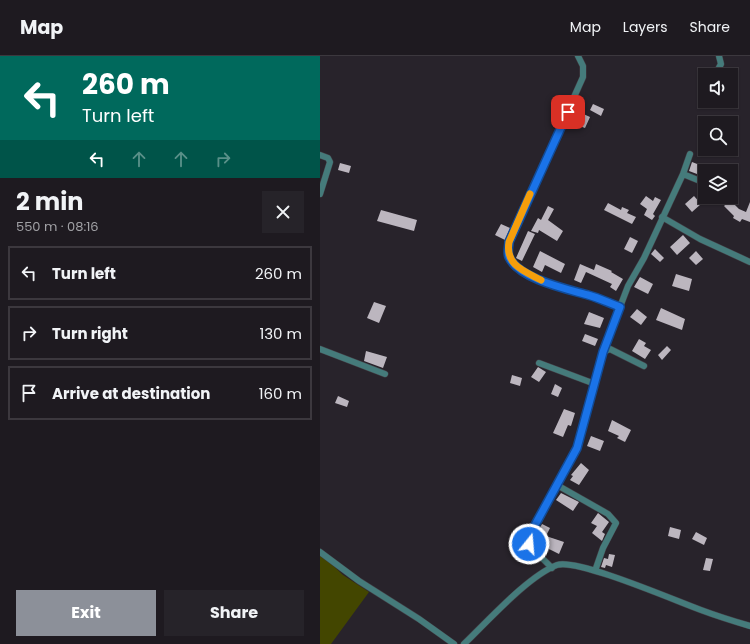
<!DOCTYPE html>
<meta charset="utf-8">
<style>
body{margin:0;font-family:Poppins,sans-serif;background:#262329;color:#f1f3f6;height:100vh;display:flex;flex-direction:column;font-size:15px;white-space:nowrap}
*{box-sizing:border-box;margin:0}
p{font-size:13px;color:#a1a1a5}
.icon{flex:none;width:22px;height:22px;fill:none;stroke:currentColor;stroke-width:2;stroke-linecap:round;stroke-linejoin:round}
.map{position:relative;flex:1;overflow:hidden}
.sheet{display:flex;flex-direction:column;background:#1e1a20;width:320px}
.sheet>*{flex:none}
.top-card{background:#00695c;color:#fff;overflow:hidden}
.tools{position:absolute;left:378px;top:12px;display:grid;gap:8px}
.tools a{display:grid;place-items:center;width:40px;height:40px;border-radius:0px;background:#1e1a20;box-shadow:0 1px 3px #0004,0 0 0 1px #3c383e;font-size:20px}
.pin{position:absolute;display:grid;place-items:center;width:34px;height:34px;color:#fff;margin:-17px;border-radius:8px;box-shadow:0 2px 6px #0006}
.me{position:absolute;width:44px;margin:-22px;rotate:17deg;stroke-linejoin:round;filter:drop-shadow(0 0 3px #0008)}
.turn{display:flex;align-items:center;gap:14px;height:84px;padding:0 16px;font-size:18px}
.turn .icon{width:52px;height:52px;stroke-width:2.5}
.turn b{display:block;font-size:28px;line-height:34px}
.lanes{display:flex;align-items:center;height:38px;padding:0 16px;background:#0003;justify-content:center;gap:20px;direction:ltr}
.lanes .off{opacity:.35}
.round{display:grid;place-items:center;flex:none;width:42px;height:42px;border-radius:0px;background:#262329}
.summary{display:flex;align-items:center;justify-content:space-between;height:68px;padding:0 16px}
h1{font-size:24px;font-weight:700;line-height:30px}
.action{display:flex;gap:8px;margin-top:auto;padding:8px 16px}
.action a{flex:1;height:46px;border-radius:0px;background:#8c9099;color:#fff;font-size:16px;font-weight:700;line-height:46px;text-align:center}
.action a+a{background:#262329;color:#f1f3f6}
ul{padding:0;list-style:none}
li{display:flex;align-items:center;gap:12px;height:54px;margin:0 8px 6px;padding:0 8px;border:2px solid #3c383e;border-radius:0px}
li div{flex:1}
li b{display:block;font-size:15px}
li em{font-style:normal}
header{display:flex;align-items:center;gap:24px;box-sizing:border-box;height:56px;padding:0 20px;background:#1e1a20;border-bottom:1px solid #3c383e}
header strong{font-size:19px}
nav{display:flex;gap:22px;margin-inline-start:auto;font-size:14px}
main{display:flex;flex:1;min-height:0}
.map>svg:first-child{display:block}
.green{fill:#434600}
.building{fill:#bcb6bf}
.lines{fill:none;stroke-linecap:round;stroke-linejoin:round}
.street-casing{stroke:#444047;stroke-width:7}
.street{stroke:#457b7b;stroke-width:6}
.route-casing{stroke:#114b97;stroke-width:10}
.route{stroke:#1a73e8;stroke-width:7}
.slow{stroke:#f59e0b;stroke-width:7}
</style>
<header>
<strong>Map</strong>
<nav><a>Map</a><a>Layers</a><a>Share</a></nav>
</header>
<main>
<section class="sheet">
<div class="top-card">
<div class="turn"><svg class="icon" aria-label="left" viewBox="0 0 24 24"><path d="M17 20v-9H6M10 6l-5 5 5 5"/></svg><div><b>260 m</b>Turn left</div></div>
<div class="lanes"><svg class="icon" aria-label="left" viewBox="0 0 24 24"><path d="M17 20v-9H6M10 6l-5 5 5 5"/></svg><svg class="icon off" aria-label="ahead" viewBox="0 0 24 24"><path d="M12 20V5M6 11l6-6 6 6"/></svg><svg class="icon off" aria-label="ahead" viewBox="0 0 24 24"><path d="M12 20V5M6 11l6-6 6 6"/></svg><svg class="icon off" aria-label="right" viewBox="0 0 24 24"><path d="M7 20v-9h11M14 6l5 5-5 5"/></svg></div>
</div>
<div class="summary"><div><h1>2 min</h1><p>550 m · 08:16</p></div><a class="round"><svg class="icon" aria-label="close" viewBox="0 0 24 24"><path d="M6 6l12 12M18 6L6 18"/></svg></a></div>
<ul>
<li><svg class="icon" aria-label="left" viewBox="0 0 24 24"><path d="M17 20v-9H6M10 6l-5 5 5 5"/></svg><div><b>Turn left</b></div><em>260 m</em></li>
<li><svg class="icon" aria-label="right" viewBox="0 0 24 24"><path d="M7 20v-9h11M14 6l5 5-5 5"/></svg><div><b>Turn right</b></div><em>130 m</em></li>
<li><svg class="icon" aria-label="arrive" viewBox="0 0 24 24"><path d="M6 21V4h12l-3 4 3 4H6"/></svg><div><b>Arrive at destination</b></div><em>160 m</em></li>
</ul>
<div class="action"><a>Exit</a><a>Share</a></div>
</section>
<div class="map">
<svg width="430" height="588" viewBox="0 0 430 588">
<rect width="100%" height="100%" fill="#28232b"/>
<path class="green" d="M0,497l23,22 26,17 -38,52h-11z"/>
<path class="building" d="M273,48l11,5 -3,7 -11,-6z
M259,56l11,5 -5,11 -11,-4z
M372,106l13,5v10l-16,-6z
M20,107l11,3 -2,7 -11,-3z
M326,140l7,5 2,-4 6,3 -8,14 2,2 -3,4 -8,-5 3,-6 -7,-5z
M374,140l7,8 -9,8 -7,-8z
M410,144l9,9 7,3 4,-10v20l-8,-3 -2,3 -7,-4 1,-2 -10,-10z
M288,147l13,7 1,-3 7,3 -2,3 9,4 -4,7 -28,-14z
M228,150l6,3 -6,11 15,11 -6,10 -18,-11 -1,3 -7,-2 7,-13 3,2z
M61,154l36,10 -3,11 -37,-10z
M181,168l9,4 -5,12 -10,-5z
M208,175l7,3 -13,27 -6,-3z
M363,179l7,8 -13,12 -7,-8z
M310,181l8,4 -6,12 -8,-4z
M335,193l9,9 -4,4 -9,-8z
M220,195l25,13 -4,9 -16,-8 -3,7 -9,-5z
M376,195l7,8 -7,6 -7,-7z
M260,208l14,6 2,-6 16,7 -1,1 12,7 -7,12 -6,-4 2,-3 -26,-12 -5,11 -7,-3z
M356,218l16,5 -3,12 -17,-5z
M320,221l13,7 -5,10 -14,-7z
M54,246l12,4 -7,17 -12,-5z
M341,252l24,11 -3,11 -26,-10z
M317,253l10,8 -6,8 -11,-8z
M269,256l15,6 -4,10 -16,-4z
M265,278l13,5 -3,7 -13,-5z
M319,283l7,4 -2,3 7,4 -6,9 -13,-8z
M347,290l4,4 -9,10 -4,-5z
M46,295l21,6 -4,11 -19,-7z
M218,311l8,5 -7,10 -8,-5z
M192,319l10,3 -2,8 -10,-3z
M235,328l7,4 -4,9 -7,-3z
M18,340l11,5 -2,6 -12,-4z
M244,353l11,4 -4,13 -3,-1 -5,12 -10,-4z
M292,364l19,10 -6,12 -8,-4 2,-2 -11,-5z
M271,380l13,5 -4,10 -13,-5z
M261,407l8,7 -10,15 -9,-5 3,-4 -2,-1z
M241,437l18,9 -6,9 -17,-11z
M278,457l11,9 -7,10 3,2 -3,7 -10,-8 5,-7 -6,-3z
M222,468l8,4 -4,8 18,6 -5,12 -18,-9 1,-3 -8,-3z
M350,471l11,3 -2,9 -11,-3z
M376,476l11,6 -3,7 -12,-6z
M289,498l6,1 -3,12 -6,-2 -1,3 -4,-1 3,-9 4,1z
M386,502l7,1 -3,12 -7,-1z"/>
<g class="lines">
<g class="street-casing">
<path id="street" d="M258,0l5,10v11l-74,165c0,5 -2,10 0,15 10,22 58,32 79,38 11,3 21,8 32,12l8,-21 16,-28 39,-84 22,9
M395,19l6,-11 -2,-8
M0,99l8,3 2,4 -10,32
M363,118l7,-20
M342,161l38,22 50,23
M0,293l65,25
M283,296l17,-45
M219,307l56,21
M237,429l51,29 8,9 -13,25 -8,23
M0,496l39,29 60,38 35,25
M232,512l-21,-21 -2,-8 48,-91 26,-96 7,-3 34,17
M144,588c23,-22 64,-68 93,-79 20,-7 119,36 144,45 16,6 32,11 49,16"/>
</g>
<use href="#street" class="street"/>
</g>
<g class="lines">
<g class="route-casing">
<path id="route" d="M209,488v-5l6,-14 42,-77 26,-96 17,-45c-11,-4 -21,-9 -32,-12 -21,-6 -69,-16 -79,-38 -2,-5 0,-10 0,-15l59,-130"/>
</g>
<use href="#route" class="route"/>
<path class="slow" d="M210,138l-21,48c-4,23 15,29 32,38"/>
</g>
</svg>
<div class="tools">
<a><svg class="icon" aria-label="sound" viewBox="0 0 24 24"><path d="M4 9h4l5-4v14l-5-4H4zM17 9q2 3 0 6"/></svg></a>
<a><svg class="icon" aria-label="search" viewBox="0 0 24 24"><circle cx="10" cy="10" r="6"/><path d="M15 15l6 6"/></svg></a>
<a><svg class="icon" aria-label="layers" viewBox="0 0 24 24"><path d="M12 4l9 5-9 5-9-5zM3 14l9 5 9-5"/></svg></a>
</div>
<div class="pin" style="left:248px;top:56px;background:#d93025"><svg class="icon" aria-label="arrive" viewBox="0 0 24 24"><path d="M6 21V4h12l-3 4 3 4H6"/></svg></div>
<svg class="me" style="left:209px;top:488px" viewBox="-20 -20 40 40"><circle r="17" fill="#1a73e8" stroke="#fff" stroke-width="3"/><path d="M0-11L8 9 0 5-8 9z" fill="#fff"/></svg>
</div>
</main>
